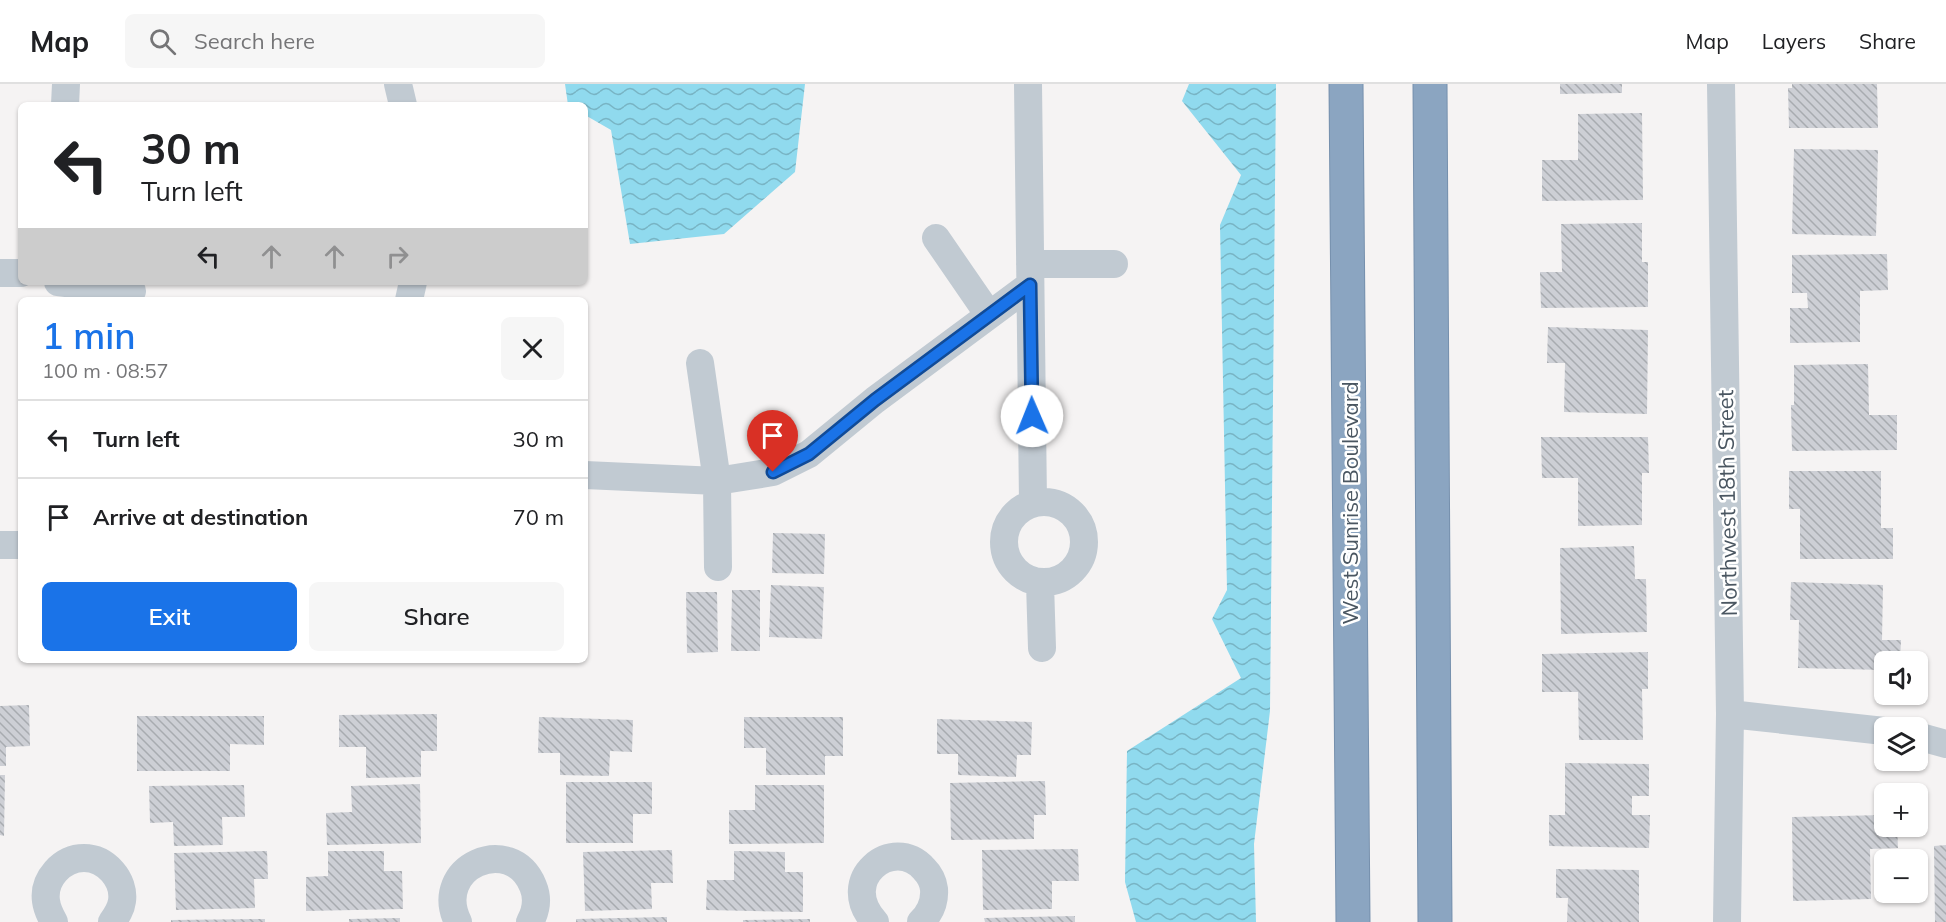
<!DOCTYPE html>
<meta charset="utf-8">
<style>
body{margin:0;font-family:Mulish,sans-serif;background:#f6f6f6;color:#202124;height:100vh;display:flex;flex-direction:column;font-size:22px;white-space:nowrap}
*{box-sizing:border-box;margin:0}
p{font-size:20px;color:#757577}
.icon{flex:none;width:33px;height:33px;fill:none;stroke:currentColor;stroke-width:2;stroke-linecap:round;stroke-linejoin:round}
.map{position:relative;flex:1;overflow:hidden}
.details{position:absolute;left:18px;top:213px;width:570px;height:366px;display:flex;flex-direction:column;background:#fff;border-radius:9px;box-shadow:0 2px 4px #0004}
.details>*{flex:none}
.guide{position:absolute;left:18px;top:18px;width:570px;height:183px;border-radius:9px;box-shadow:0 2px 4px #0004;background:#fff;color:#202124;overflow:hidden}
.controls{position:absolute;left:1874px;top:567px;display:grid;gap:12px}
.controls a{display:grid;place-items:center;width:54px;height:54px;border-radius:9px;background:#fff;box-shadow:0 2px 4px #0004;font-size:30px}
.pin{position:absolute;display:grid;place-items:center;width:51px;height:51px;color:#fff;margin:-62px -26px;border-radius:50% 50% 50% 0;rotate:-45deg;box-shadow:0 0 6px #0007}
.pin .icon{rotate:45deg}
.me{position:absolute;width:66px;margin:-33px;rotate:359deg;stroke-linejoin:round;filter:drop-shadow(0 0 4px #0008)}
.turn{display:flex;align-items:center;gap:21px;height:126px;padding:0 24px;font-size:27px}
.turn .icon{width:78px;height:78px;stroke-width:2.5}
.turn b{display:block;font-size:42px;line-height:51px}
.lanes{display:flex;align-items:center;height:57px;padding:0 24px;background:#0003;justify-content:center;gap:30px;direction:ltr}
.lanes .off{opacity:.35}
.round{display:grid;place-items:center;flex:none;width:63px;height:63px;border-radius:9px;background:#f6f6f6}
.head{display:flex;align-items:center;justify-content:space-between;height:102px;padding:0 24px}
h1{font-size:36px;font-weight:600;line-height:45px;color:#1a73e8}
.action{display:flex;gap:12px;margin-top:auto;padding:12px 24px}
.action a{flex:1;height:69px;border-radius:9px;background:#1a73e8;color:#fff;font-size:24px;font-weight:600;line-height:69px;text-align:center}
.action a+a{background:#f6f6f6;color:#202124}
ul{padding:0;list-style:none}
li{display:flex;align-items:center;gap:18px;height:78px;padding:0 24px;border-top:2px solid #e0e0e0}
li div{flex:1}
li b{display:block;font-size:22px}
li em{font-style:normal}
header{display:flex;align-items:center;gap:36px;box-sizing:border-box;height:84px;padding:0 30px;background:#fff;border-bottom:2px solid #e0e0e0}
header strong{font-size:28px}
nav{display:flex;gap:33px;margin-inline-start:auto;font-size:21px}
.search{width:420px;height:54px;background:#f6f6f6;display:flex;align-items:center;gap:15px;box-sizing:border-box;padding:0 21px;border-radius:9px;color:#757577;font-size:22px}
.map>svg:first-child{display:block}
.water{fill:url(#water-waves)}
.building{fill:url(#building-back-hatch)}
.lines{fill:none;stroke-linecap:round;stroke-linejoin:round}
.highway-casing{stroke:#7690ad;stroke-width:35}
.minor{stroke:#c1cad2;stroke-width:28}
.highway{stroke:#8ba5c1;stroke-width:33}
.route-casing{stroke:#114b97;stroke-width:15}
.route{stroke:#1a73e8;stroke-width:10}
.labels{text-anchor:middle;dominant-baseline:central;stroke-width:5;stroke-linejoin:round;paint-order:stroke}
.street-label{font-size:22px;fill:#4a5661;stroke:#fff}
</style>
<header>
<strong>Map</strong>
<div class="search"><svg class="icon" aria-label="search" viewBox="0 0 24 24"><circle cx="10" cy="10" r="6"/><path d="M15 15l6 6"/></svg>Search here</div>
<nav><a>Map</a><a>Layers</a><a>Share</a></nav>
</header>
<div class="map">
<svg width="1946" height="838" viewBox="0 0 1946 838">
<defs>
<pattern id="water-waves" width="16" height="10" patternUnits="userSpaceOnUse" patternTransform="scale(1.5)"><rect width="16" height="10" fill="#90daee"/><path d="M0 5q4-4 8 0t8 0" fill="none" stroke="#78b4c4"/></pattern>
<pattern id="building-back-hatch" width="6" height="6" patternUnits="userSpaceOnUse" patternTransform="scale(1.5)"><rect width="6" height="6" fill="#cdcfd5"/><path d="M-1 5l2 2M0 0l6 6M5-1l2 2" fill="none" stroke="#a8abb0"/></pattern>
</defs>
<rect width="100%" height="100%" fill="#f5f3f3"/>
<path class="water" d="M565,0h240l-10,88 -71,62 -94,10 -19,-114 -26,-15v-10h-17z
M1189,0h87l-6,627 -16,133 2,78h-120l-11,-40 2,-131 114,-73 -29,-59 15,-29 -7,-365 21,-50 -59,-74z"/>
<path class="building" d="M1560,0h62v9l-62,1z
M1792,0h85l1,44h-89l-1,-40h4z
M1642,29l1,87 -101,1v-41h36v-46z
M1794,65l84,1 -2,86 -84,-2z
M1642,139v39h6v45l-107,1 -1,-36h22l-1,-48z
M1887,170l1,36 -28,1v51l-70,1v-35h18l-1,-15h-15v-38z
M1548,243l100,3 -1,84 -83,-2 1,-49h-18z
M1868,280l1,51h28v35l-105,1 -1,-46h3v-40z
M1541,353h107l1,36h-7v52l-64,1v-48h-36z
M1789,387h92v57h12v31h-93v-50h-11z
M773,449l52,1 -1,40 -52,-1z
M1634,462l1,33h11l1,53 -86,2 -1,-86z
M1791,498l92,3 -1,55h19l-1,22h-16v8l-86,-2 1,-48h-9z
M771,501l53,2 -2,52 -53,-2z
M732,506h28v61h-29z
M686,508h31l1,60 -31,1z
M1648,568v37h-6l1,51h-64l-1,-48h-36v-38z
M29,621l1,41 -24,1v19h-6v-60z
M437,630v37h-16v26l-55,1v-31h-27v-32z
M137,632h127v29l-34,-1v27h-93z
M539,633l94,3 -1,32 -22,-1 -1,25 -49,-1v-22h-22z
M744,633h99v39h-18v19h-59v-27h-22z
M937,635l95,3 -1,33h-14l-1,22 -58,-2v-21h-21z
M1565,679l84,1v32h-17v19h18l-1,33 -100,-2v-31h16z
M0,691h5l-1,61 -4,-1z
M1045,697l1,34h-12v24l-83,1 -1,-57z
M566,698h86v32h-19v29h-67z
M420,700l1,59 -94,2 -1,-32 26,-1 -1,-26z
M244,701l1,32h-23l1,28 -49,1 -1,-24 -23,1 -1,-37z
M755,701h69v58l-95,1v-34h26z
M1884,731v11h13l1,22 -28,1 1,50 -78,2 -1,-84z
M1946,761v77h-11l-1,-76z
M1078,765l1,32h-27v28l-69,1 -1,-60z
M672,766l1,33h-22l1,26 -67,2 -2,-59z
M267,767l1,28h-14l1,29 -79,2 -2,-57z
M328,767h56v20h18l1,38 -97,2v-34l22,-1z
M734,767l51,1v20h18v40l-97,-2 1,-30h27z
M1556,785l83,1v52h-72l1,-24h-12z
M1075,832v6h-90l-1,-4z
M667,833v5h-91v-3z
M400,834v4h-51v-3z
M265,835v3h-94v-2z
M810,835v3h-67v-2z"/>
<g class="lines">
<g class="highway-casing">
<path id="highway" d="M1346,0l7,838
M1430,0l5,838"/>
</g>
<path class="minor" d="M398,0l5,21
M1028,0l5,419
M1721,0l9,630 -3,208
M65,21l1,-21
M936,154l53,77
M1030,180h84
M0,189h21
M58,198l74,9
M409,216l4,-18
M700,279l17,118 1,86
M585,391l132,6 56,-9 36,-18 66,-54 155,-115
M1004 458a40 40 0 1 1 80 0a40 40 0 1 1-80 0Z
M0,461h21
M1040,499l2,65
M1730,630l154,17
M1917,652l29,8
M54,838c-4,-7 -7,-13 -8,-21 -3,-22 16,-43 38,-43 22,0 41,22 38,43 -1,8 -5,14 -10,21
M458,838c-27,-55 53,-90 75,-36 5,12 3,25 -3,36
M875,838c-39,-42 18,-88 49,-53 5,5 9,12 10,20 1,13 -4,24 -13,33"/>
<use href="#highway" class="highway"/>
</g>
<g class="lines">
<g class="route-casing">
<path id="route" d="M773,388l36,-18 66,-54 155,-115 2,131"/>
</g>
<use href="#route" class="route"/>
</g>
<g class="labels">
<g class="street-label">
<text transform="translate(1350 419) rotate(-90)">West Sunrise Boulevard</text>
<text transform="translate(1727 419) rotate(-91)">Northwest 18th Street</text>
</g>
</g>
</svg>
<div class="controls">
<a><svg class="icon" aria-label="sound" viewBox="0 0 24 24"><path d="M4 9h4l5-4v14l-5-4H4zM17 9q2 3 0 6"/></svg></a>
<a><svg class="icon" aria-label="layers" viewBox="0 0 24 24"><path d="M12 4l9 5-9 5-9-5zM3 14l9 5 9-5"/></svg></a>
<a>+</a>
<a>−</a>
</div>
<div class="pin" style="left:773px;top:388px;background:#d93025"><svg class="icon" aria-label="arrive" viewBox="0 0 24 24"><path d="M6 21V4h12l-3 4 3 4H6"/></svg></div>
<svg class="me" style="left:1032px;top:332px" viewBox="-20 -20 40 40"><circle r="19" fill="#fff"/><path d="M0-13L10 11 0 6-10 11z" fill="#1a73e8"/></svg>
<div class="guide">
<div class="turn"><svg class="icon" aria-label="left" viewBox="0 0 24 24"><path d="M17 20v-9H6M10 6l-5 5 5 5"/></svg><div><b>30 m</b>Turn left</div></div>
<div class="lanes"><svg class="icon" aria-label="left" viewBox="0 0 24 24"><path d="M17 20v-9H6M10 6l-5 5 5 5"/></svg><svg class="icon off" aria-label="ahead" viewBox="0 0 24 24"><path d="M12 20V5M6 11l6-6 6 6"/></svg><svg class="icon off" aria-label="ahead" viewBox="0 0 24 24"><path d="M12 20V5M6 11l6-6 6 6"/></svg><svg class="icon off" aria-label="right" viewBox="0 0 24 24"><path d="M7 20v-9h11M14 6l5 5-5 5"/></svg></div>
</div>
<section class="details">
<div class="head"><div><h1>1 min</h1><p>100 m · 08:57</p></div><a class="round"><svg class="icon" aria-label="close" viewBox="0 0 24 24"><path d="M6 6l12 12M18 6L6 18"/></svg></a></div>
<ul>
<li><svg class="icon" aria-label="left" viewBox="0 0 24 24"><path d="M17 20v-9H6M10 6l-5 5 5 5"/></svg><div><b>Turn left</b></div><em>30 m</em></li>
<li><svg class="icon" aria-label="arrive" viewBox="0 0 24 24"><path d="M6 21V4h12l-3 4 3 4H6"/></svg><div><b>Arrive at destination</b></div><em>70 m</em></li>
</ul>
<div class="action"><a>Exit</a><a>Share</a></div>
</section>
</div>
